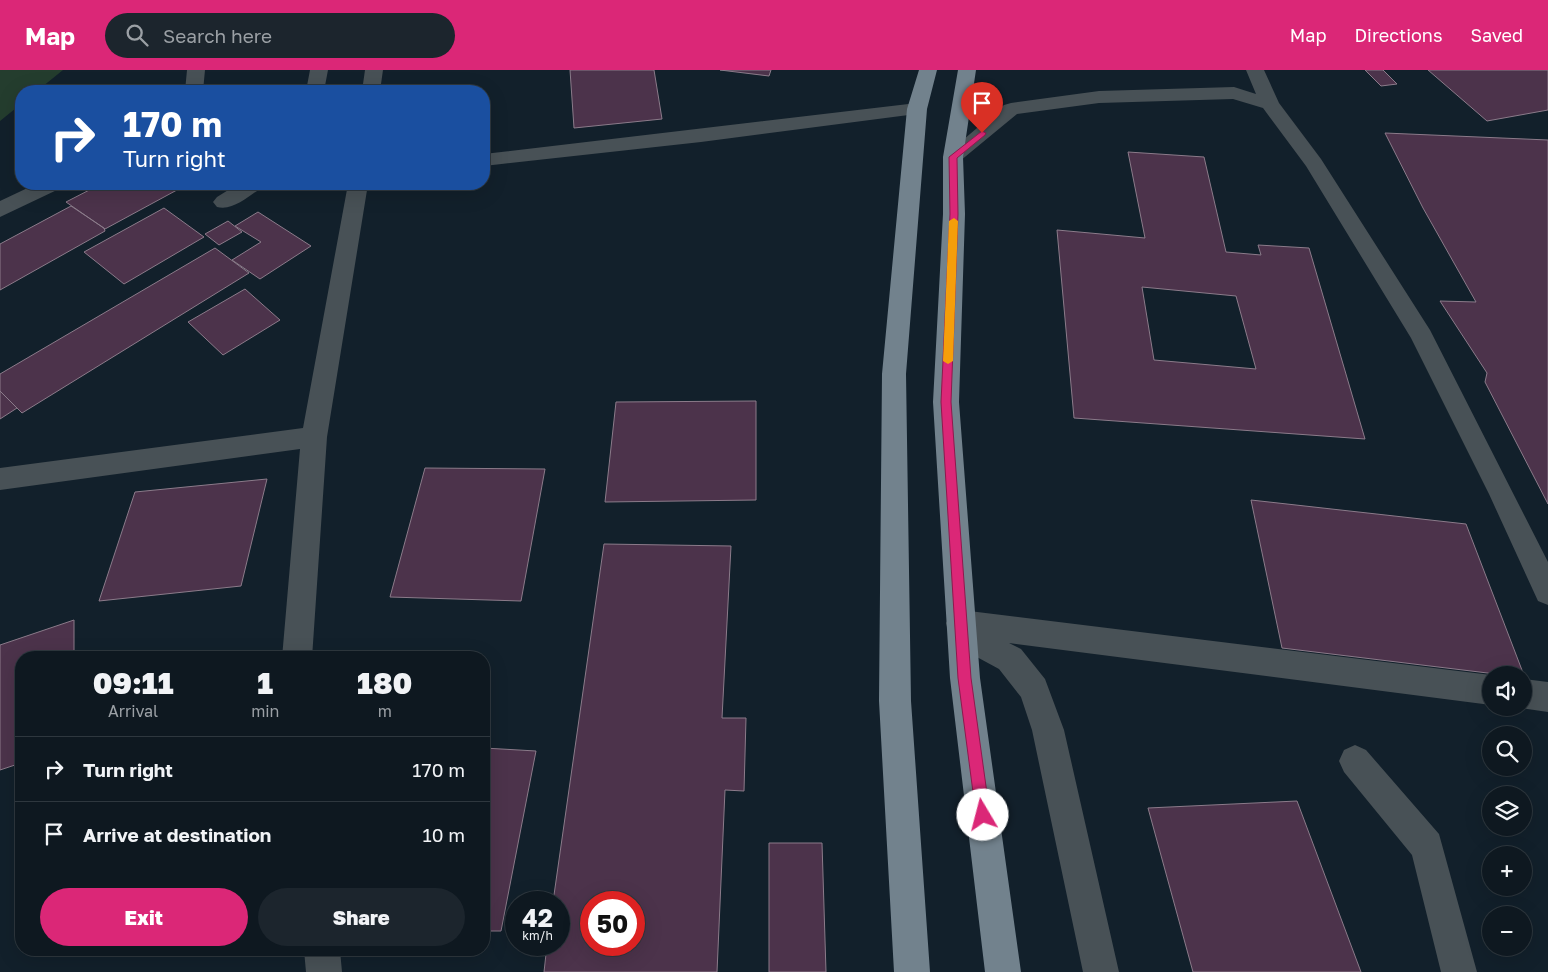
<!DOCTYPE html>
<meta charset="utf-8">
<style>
body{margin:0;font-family:"Golos Text",sans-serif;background:#1c252d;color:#f1f3f6;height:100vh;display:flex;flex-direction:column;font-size:19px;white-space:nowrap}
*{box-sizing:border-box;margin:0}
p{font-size:16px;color:#9ba0a5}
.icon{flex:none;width:28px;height:28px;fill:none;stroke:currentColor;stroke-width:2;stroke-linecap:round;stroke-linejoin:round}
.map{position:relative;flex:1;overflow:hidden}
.panel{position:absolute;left:15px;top:581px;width:475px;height:305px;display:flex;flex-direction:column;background:#0e1820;border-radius:20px;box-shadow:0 5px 20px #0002,0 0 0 1px #2e373e}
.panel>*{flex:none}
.top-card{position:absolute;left:15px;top:15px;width:475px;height:105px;border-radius:20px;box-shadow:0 5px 20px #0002,0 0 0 1px #2e373e;background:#1a4fa0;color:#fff;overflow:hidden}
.fabs{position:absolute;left:1482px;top:596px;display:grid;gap:10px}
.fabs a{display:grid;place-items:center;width:50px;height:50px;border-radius:50%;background:#0e1820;box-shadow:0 5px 20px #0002,0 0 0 1px #2e373e;font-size:25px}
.speed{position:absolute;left:505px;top:821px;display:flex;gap:10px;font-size:25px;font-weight:700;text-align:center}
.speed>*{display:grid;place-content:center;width:65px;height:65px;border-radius:50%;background:#0e1820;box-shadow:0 5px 20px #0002,0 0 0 1px #2e373e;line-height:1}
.speed small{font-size:12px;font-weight:400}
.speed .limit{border:8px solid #d22;background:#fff;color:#111}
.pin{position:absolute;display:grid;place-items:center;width:42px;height:42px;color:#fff;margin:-51px -21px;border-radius:50% 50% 50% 0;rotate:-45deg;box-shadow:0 0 5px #0007}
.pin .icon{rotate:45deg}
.me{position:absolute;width:55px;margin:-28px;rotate:352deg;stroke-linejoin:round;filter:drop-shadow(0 0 4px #0008)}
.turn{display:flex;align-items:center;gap:18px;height:105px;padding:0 25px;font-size:22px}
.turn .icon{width:65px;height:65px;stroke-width:2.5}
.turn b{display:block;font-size:35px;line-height:42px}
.eta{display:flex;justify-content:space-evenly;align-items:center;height:85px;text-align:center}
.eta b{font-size:30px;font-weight:800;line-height:35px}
.primary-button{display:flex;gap:10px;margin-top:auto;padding:10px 25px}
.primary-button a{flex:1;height:58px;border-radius:30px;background:#db2777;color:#fff;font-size:20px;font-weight:800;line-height:58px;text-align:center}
.primary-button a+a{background:#1c252d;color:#f1f3f6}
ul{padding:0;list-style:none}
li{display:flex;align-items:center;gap:15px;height:65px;padding:0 25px;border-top:1px solid #2e373e}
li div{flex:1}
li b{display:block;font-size:19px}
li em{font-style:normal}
header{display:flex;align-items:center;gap:30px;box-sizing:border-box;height:70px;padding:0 25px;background:#db2777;color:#fff}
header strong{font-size:24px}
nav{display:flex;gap:28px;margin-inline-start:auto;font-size:18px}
.search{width:350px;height:45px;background:#1c252d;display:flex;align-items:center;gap:12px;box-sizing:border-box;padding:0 18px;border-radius:28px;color:#9ba0a5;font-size:19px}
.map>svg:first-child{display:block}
.green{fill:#243d2e}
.building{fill:#4c334b;stroke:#8b7b8a;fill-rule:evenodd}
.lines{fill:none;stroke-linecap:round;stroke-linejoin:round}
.minor{fill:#485156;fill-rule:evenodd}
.major{fill:#72828d;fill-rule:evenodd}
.route{fill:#db2777;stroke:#8e194d}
.slow{fill:#f59e0b}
</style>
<header>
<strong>Map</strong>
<div class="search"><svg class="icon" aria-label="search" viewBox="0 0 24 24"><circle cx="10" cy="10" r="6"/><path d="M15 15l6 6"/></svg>Search here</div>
<nav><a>Map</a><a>Directions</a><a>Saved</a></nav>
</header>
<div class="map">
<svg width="1548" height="902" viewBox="0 0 1548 902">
<rect width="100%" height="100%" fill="#12202b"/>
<path class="green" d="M0,0h63l-26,21h-16v13l-21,17z"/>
<path class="building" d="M570,0h84l8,49 -88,9z
M720,0h51l-2,6z
M1365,0h18l14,14 -16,2z
M1428,0h120v40l-61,11z
M1385,63l163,7v364l-63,-122 2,-9 -47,-72 36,1 -53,-94z
M1128,82l76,5 22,95 35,3 -3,-10 51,3 56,191 -291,-21 -17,-188 88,8zM1142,217l94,9 20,73 -102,-9z
M101,114h87l-83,45 -39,-27z
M71,136l33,22 1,3 -105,59v-46z
M164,138l40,29 -80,47 -40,-32z
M258,142l53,34 -51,33 -28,-19 29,-18 -26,-16z
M228,151l14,11 -23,13 -14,-11z
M215,178l34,25 -227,140 -22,-22v-17z
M245,219l35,31 -57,35 -35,-33z
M0,321l17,17 -17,11z
M756,331v99l-151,2 11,-100z
M425,398l120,1 -24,132 -131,-4z
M267,409l-26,107 -142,15 36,-109z
M1251,430l215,24 59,154 -1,-3h-20l-222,-27z
M604,474l127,2 -9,172h24l-2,73 -19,-1 -8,182h-173l3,-27h12v-43h-6zM591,832h43v43h-43z
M74,550v38h-53v105l-21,7v-125z
M484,678l52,3 -35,180h-17z
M1297,731l64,171h-168l-45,-164z
M769,773h53l4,129h-57z"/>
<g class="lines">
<path class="minor" d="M187,0h18l-2,21h-18z
M310,0h18l-4,21h-18z
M365,0h18l-3,21h-18z
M1246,0h18l15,33 42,56 109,171 118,232v43l-10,-4 -49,-107 -78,-156 -105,-172 -43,-58 -30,-9 -134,4 -82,11 -57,47 -7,2 -7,-2 -3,-4 61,-52 7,-2 88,-12 135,-4 22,7z
M917,33l7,2 3,4 -3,4 -223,29 -217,24v-12z
M36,114h26l-3,5 -59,28v-16z
M238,114h25l-3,5c-13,8 -27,22 -43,18l-4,-5 4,-5z
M348,114h20l-41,253 -15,221h-30l18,-209 -300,41v-22l303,-40z
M961,540l530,65v30l-482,-62 12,6 24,30 19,51 55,242h-36l-51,-242 -11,-33 -22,-28 -48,-26 -5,-20 5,-10z
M1524,609l24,3v30l-27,-4h3z
M1355,675l11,5 73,84 38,138h-36l-29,-117 -68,-83 -5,-11 5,-11z
M304,880h36l2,22h-36z"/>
<path class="major" d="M919,0h18l-10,39 -21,265 5,327 19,271h-36l-15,-271 3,-327 25,-265z
M958,0h18l-13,87 2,57 -6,188 21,276 41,294h-36l-35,-294 -17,-276 10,-188v-57z"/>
</g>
<path class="route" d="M982,61l4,2 -1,2 -28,23 1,56 -7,188 20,276 19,137 -2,5 -5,2 -5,-2 -2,-5 -18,-137 -17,-276 9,-188 -1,-57z"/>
<path class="slow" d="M954,148l4,3 -5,140 -5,3 -5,-3 6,-140z"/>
</svg>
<div class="fabs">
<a><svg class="icon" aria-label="sound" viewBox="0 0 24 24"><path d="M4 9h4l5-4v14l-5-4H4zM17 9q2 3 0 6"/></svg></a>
<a><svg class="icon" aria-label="search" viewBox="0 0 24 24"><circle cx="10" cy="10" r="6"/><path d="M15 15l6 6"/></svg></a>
<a><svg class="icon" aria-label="layers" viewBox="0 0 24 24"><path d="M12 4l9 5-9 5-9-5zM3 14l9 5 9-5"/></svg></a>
<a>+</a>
<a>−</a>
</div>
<div class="speed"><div>42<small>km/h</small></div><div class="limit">50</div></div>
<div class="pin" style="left:982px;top:63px;background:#d93025"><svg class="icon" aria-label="arrive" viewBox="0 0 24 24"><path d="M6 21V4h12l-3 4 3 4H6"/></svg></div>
<svg class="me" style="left:983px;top:745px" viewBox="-20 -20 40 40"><circle r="19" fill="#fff"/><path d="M0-13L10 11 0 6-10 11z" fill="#db2777"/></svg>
<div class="top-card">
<div class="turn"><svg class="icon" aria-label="right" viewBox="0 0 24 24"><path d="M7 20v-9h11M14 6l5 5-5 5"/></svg><div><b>170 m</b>Turn right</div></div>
</div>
<section class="panel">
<div class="eta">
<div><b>09:11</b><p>Arrival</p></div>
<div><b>1</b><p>min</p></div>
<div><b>180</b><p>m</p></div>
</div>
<ul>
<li><svg class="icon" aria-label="right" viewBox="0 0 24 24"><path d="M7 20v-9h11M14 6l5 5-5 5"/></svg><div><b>Turn right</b></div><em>170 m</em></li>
<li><svg class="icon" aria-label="arrive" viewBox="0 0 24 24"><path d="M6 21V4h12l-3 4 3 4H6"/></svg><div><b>Arrive at destination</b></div><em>10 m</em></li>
</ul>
<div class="primary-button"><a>Exit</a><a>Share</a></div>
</section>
</div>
